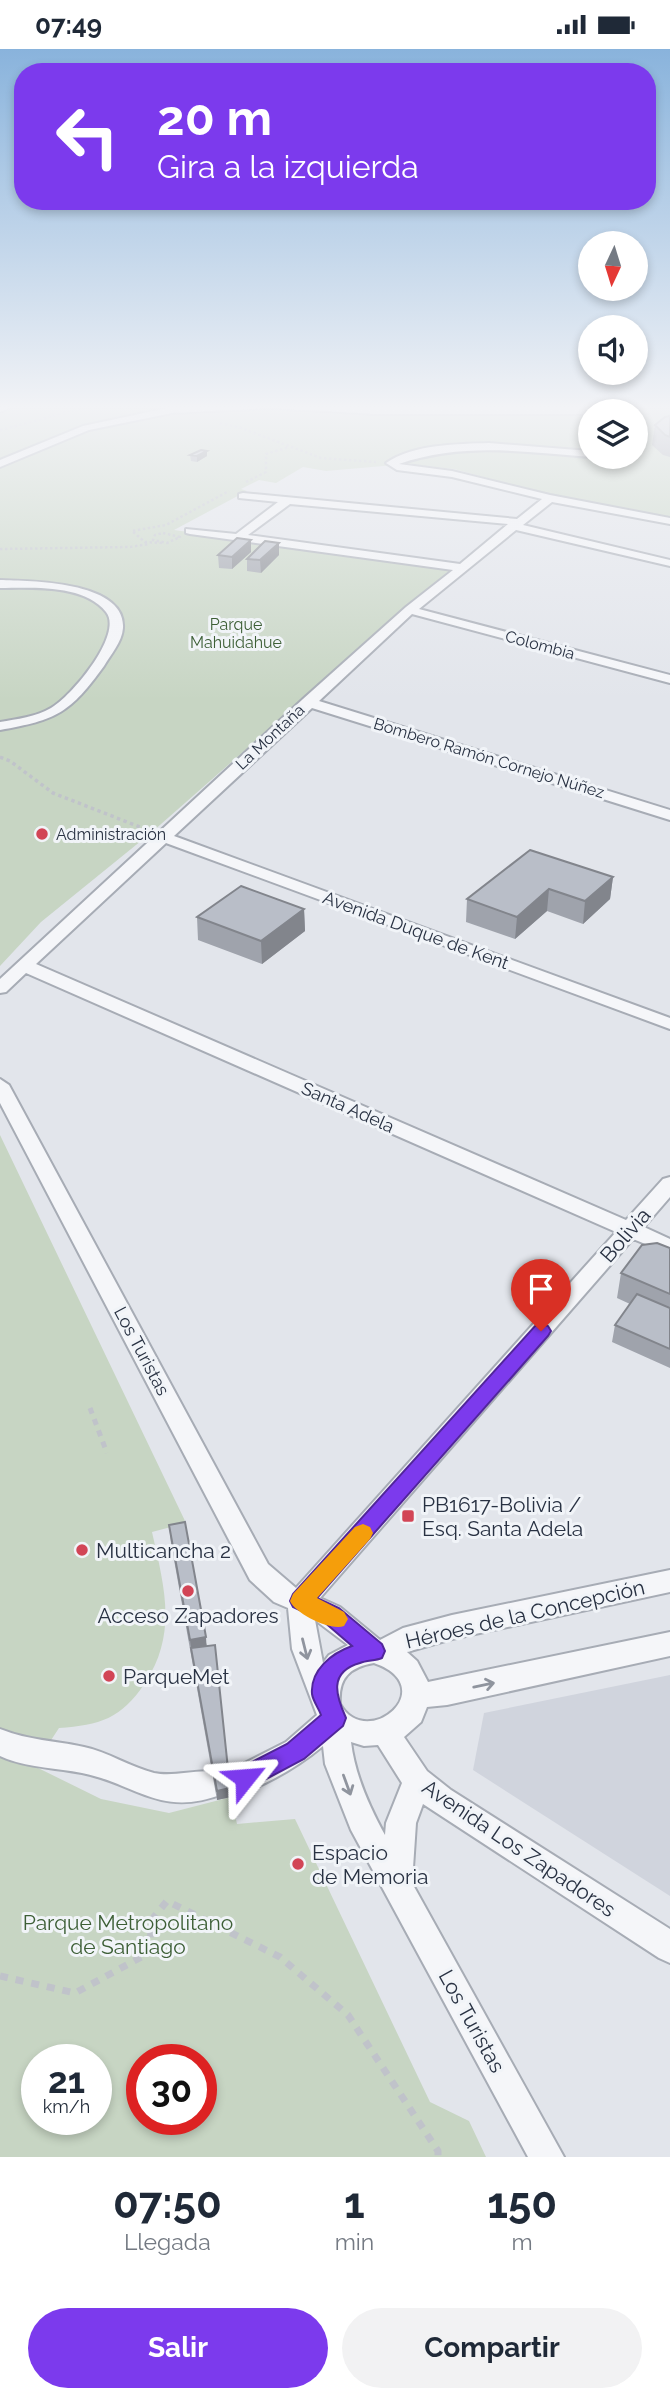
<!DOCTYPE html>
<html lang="es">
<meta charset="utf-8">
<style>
body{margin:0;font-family:Raleway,sans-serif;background:#f2f2f3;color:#1f2937;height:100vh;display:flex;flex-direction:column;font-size:26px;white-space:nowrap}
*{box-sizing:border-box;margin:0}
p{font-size:23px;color:#747a83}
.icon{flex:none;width:38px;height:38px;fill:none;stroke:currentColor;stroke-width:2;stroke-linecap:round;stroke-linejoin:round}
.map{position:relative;height:2108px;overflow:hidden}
.panel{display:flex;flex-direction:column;background:#fff;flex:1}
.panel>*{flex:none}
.banner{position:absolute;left:14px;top:14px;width:642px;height:147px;border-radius:28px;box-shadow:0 4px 10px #0003;background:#7c3aed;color:#fff;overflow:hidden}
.needle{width:46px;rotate:184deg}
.fabs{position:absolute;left:578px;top:182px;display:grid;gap:14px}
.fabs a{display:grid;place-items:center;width:70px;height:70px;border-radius:50%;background:#fff;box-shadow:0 4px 10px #0003;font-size:35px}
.speed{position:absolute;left:21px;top:1995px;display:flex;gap:14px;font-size:35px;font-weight:700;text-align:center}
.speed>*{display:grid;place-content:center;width:91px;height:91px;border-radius:50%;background:#fff;box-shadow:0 4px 10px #0003;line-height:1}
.speed small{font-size:18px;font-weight:400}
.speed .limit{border:10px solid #d22;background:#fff;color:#111}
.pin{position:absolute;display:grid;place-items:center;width:60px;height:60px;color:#fff;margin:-72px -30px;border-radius:50% 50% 50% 0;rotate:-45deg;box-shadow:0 0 7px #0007}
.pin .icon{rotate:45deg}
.me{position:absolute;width:77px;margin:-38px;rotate:62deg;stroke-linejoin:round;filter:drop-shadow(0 0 5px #0008)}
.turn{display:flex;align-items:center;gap:24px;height:147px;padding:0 28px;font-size:32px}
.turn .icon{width:91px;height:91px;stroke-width:2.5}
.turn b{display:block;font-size:49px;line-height:60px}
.eta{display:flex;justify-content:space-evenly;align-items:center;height:119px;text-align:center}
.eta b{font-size:42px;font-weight:700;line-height:49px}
.cta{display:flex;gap:14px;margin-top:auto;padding:14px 28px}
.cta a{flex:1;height:80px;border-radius:42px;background:#7c3aed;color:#fff;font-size:28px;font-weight:700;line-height:80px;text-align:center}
.cta a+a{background:#f2f2f3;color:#1f2937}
.status{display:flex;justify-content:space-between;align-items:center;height:49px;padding:0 35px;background:#fff;direction:ltr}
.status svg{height:19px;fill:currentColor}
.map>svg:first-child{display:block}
.built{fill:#d0d4dd}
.green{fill:#c7d5c3;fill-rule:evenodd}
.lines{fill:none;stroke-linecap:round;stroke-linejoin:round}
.pedestrian-casing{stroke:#a7acb5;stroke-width:4}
.minor-casing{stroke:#a7acb5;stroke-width:4}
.path-far3{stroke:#c0c3ca;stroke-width:2.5;stroke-dasharray:2.5 2.5;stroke-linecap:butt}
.path-far2{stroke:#c0c3ca;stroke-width:3.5;stroke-dasharray:3.5 3.5;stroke-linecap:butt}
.path-far1{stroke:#c0c3ca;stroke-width:5;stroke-dasharray:6 6;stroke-linecap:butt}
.path{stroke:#c0c3ca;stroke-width:7;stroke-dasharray:8 8;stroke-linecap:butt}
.pedestrian{fill:#f5f6f9;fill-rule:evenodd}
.minor{fill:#f5f6f9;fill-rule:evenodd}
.wall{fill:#9fa3ac}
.shaded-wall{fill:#82858c}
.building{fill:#b9bec8;stroke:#82858c;stroke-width:2}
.oneway{stroke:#8f949e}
.route{fill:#7c3aed;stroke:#51269a;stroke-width:2}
.slow{fill:#f59e0b}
.poi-dot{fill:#d24556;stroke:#f1f4f8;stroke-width:2.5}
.labels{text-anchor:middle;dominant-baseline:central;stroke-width:6;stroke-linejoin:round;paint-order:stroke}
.far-park-label{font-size:16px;fill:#3d5f36;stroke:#f1f4f8}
.far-street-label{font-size:16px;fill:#293243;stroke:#f1f4f8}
.far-poi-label{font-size:16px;fill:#293243;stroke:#f1f4f8;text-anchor:start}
.street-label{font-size:18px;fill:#293243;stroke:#f1f4f8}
.near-street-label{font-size:21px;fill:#293243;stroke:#f1f4f8}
.near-poi-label{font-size:21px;fill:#293243;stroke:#f1f4f8;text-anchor:start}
.near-park-label{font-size:21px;fill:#3d5f36;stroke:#f1f4f8}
</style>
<div class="status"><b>07:49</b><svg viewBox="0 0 49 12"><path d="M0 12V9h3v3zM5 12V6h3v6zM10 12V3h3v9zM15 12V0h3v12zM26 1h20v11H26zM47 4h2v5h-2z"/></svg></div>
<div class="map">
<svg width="670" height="2108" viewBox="0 0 670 2108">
<rect width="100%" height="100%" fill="#e2e5eb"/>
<path class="built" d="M670,1626v221l-197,-126 11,-57z"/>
<path class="green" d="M0,356h670v112l-124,-23 -92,-25 -48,-5 -80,7 -23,-4 -27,16 -17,-3 -18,9 6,2 -73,39 278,38 -300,264 -111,90 -41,44zM590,362h45v46h-45z
M0,1086l186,388 -34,9c12,54 26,101 -7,151 -24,36 -45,42 -86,45l-25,38 67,33 68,14 62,-16 6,27 58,-5 135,283 39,19 17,36h-486zM37,2011h59v59h-59zM142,2011h59v59h-59z"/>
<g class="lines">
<g class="pedestrian-casing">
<path id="pedestrian" d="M6,356h10l-16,7v-4z
M460,356h24l19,4 -3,2z"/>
</g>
<g class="minor-casing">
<path id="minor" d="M212,356l164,3h212l68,-3 -41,6h-25l-2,3h-212l-105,-6 -99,5 -83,17 -89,37v-7l83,-34 89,-19z
M489,394l101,8 1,6c-66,-5 -128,-15 -192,7l53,7 98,24 120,23v6l-118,-22 -29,23 147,35v6l-154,-36 -97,79 251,66v8l-258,-69 -93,87 351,109v10l-358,-112 -138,128 496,182v11l-504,-186 -130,121 590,256 37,-41 7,-2v20l-26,30 26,12v15l-37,-15 -313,359 20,9 40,33 23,-12 49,-13 218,-45v22l-218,47 -45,13 10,9 11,21 242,-50v24l-223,49 -20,2 -6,15 -17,15 23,34 24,19 219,139v34l-11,-5 -236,-154 -7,19 -4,60 152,274h-36l-177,-327 -26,-66 -2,-18c-23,19 -50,35 -78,46l-10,-4 -5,-10 5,-10 51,-26 31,-27 -25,-66 -4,-41 -14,-6 -24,-22 -250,-477v-24l9,6 259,479 28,24 320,-356 -590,-259 -20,19 -6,1v-14l303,-280 103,-92 47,-37 -263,-36 -4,-1v-4l50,5 42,-32 -39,-4v-4l4,-1 274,26 25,-20 -90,-22 -55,-7 -11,-7c27,-19 72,-19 103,-20zM290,455l218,20 -48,40 -212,-29zM315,1571l33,25 -19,10 -6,8zM374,1614c69,24 -7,89 -34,41 -2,-26 10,-37 34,-41zM351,1693l13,4 14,-1 24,38 -16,40 -1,12c-16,-29 -30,-60 -34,-93z
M612,408h17l1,1 -5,3z
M0,531c30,1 126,1 123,48 -1,14 -12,26 -19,38 -34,47 -47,54 -104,64v-8c17,-3 36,-5 51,-14 20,-11 73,-74 55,-96 -22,-28 -74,-24 -106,-24z
M0,1680c31,12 53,11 84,18 24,5 46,20 70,26 23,5 48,-7 69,1l5,10 -5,10c-63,24 -86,-10 -141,-21 -25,-5 -51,-5 -75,-14l-7,-3z"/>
</g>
<path class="path-far3" d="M220,374l21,5 80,30 55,4
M0,381l95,-25
M246,433l20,-10v-18l23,-7
M163,484l17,4 -13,6 -14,-3 2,-5z
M162,494l-17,-1 -13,-11 34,-6 63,-34
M0,500l130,-2 19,-3"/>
<path class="path-far2" d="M0,708l10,4 43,32 92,36"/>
<path class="path-far1" d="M90,1359l17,45"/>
<path class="path" d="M0,1927l75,17 72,-39 7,-37 13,-16 113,56 68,58 90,136v6"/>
<use href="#pedestrian" class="pedestrian"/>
<use href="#minor" class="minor"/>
</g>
<path class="wall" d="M670,367v41l-7,-2 -11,-10 3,-20z
M190,406l17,1 -10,6 -6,-1z
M251,503l-19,17 -13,-1 -1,-13z
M279,506l-18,18 -14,-2v-12z
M613,828l-3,22 -27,25 -36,-13 -32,28 -49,-17 1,-23z
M304,860l1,22 -43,33 -64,-24 -1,-23z
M670,1199v120l-58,-26 3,-17 15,-21 -13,-6 4,-25z
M169,1476l38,121 24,151 -14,3 -46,-257z"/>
<path class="shaded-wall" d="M207,402v5l-10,6v-6z
M251,491v12l-19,17v-12z
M279,494v12l-18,18 -1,-13z
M613,828l-3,22 -27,25 2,-23z
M549,840l-2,22 -32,28 2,-22z
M304,860l1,22 -43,33 -1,-23z
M206,1588l1,17 -16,-6 -1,-8z
M230,1739l1,9 -14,3v-9z"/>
<path class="building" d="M670,367v21l-5,-2 -10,-10 10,-8z
M201,401l6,1 -10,5 -7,-1z
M237,489l14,2 -19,17 -14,-2z
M265,492l14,2 -19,17 -13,-1z
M530,801l83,27 -28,24 -36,-12 -32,28 -50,-18z
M241,837l63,23 -43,32 -64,-24z
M657,1194l13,5v46l-49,-21 21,-28z
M637,1245l33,14v41l-55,-24z
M185,1473l21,115 -16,3 -21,-115z
M215,1596l15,143 -13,3 -26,-143z"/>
<defs><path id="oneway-shaft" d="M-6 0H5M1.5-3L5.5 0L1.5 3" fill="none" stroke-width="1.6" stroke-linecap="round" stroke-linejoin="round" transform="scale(1.75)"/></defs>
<g class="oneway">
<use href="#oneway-shaft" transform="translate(305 1600) rotate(76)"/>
<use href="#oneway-shaft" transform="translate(484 1636) rotate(-12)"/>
<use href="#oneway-shaft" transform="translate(347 1736) rotate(70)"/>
</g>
<linearGradient id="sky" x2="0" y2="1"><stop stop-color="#89b3dc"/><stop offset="0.55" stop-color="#f2f3f6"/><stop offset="1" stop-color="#f2f3f6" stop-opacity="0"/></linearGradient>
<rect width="670" height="651" fill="url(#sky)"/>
<path class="route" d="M541,1275l7,2 3,5 -3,5 -231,262 22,10 43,36 3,7 -3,7c-7,3 -15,2 -22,5 -32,9 -24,33 -14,55l-3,8 -39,33 -51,27 -8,3 -9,-3 -3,-8 3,-8 51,-26 34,-29c-2,-6 -8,-14 -9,-21 -2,-24 20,-41 40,-48l-29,-25 -30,-14 -3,-6 3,-7 242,-268z"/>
<path class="slow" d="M363,1475l7,3 3,6 -3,6 -53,59 27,14 4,7 -4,7c-14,5 -48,-12 -54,-25l3,-7 62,-67z"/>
<g class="poi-dot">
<circle cx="42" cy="785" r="7"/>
<rect x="401" y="1460" width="14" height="14" rx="3.5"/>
<circle cx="82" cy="1501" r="7"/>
<circle cx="188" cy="1542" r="7"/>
<circle cx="109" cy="1627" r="7"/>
<circle cx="298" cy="1815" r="7"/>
</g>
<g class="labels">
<g class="far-park-label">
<text x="236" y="575">Parque<tspan x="236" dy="18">Mahuidahue</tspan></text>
</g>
<g class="far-street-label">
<text transform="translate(540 596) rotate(15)">Colombia</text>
<text transform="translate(270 688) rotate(-43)">La Montaña</text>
<text transform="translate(489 709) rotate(17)">Bombero Ramón Cornejo Núñez</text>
</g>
<g class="far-poi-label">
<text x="56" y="785">Administración</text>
</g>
<g class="street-label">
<text transform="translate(416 881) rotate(20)">Avenida Duque de Kent</text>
<text transform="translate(348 1058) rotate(24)">Santa Adela</text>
<text transform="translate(142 1302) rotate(62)">Los Turistas</text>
</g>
<g class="near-street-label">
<text transform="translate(625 1186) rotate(-49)">Bolivia</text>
<text transform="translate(525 1565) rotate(-13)">Héroes de la Concepción</text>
<text transform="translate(519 1799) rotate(34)">Avenida Los Zapadores</text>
<text transform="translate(472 1972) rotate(61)">Los Turistas</text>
</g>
<g class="near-poi-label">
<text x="422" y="1455">PB1617-Bolivia /<tspan x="422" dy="24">Esq. Santa Adela</tspan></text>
<text x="96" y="1501">Multicancha 2</text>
<text x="188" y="1566" text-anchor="middle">Acceso Zapadores</text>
<text x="123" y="1627">ParqueMet</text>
<text x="312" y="1803">Espacio<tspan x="312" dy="24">de Memoria</tspan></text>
</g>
<g class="near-park-label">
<text x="128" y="1873">Parque Metropolitano<tspan x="128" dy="24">de Santiago</tspan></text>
</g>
</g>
</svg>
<div class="fabs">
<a><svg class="needle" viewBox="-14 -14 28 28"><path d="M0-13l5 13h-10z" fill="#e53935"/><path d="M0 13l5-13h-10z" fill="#747a83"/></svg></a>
<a><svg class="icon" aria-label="sound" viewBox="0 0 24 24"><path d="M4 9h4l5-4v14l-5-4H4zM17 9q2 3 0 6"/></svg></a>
<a><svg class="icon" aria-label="layers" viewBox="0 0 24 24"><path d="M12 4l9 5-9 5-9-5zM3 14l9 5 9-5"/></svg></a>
</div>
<div class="speed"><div>21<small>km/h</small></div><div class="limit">30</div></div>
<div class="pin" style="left:541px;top:1282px;background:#d93025"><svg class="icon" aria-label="arrive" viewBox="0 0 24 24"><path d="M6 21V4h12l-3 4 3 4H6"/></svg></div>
<svg class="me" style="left:245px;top:1729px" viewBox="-20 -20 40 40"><path d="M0-17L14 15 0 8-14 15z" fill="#7c3aed" stroke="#fff" stroke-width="4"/></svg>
<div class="banner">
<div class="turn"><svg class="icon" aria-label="left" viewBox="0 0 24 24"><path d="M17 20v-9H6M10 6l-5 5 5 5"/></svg><div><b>20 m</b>Gira a la izquierda</div></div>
</div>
</div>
<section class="panel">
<div class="eta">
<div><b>07:50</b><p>Llegada</p></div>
<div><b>1</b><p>min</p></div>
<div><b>150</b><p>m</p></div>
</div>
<div class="cta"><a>Salir</a><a>Compartir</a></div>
</section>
